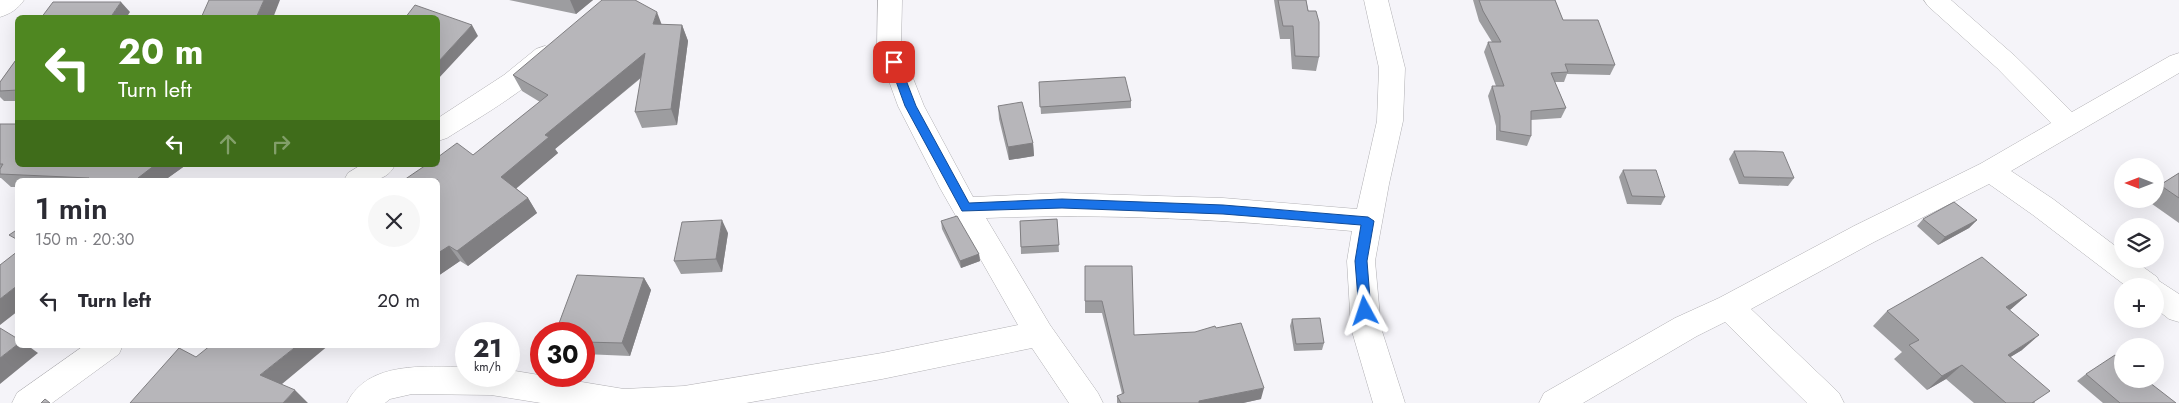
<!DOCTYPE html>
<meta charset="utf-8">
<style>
body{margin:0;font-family:Jost,sans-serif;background:#f7f7f7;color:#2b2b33;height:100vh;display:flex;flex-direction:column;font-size:19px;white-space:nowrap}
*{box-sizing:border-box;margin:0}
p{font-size:16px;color:#7c7c81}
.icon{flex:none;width:28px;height:28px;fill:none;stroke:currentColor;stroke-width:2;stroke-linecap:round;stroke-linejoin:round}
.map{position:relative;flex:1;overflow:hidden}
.side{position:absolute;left:15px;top:178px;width:425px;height:170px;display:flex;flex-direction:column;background:#fff;border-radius:8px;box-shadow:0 5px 20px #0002}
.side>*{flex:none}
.top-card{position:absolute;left:15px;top:15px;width:425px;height:152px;border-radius:8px;box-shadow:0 5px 20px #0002;background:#4f8721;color:#fff;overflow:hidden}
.needle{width:32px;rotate:270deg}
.controls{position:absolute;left:2114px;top:158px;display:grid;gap:10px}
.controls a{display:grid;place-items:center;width:50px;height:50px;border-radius:50%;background:#fff;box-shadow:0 5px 20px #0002;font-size:25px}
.speed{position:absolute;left:455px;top:322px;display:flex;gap:10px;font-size:25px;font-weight:700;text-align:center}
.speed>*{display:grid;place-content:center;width:65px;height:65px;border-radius:50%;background:#fff;box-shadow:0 5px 20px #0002;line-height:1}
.speed small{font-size:12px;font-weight:400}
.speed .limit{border:8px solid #d22;background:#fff;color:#111}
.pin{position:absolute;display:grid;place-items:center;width:42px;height:42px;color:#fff;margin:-21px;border-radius:10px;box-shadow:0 2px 8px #0006}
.me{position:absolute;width:55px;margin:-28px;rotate:355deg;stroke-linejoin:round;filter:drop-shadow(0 0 4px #0008)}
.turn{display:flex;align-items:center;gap:18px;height:105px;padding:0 20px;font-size:22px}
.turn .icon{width:65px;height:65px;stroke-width:2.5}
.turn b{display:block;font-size:35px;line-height:42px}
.lanes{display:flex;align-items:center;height:48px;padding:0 20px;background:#0003;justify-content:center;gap:25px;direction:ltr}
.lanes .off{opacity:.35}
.round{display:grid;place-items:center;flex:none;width:52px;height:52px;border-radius:26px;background:#f7f7f7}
.headline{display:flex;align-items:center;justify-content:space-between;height:85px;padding:0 20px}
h1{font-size:30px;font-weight:600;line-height:38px}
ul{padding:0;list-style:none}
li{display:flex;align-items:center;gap:15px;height:75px;padding:0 20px}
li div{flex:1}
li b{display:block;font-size:19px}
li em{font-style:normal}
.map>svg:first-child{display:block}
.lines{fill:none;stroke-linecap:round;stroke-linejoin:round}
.street-casing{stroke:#b0afb3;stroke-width:1}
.street{fill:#fff;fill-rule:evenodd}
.wall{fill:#9d9da0}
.shaded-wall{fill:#807f82}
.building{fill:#b7b6ba;stroke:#807f82}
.route{fill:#1a73e8;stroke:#114b97}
</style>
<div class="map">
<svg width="2179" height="403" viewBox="0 0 2179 403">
<rect width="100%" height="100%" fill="#f5f4f9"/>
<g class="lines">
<g class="street-casing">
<path id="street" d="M0,0h24c-6,9 -14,14 -24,17z
M878,0h24l-1,48 23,58 49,91 89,-4 161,5 134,11 20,-88 2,-53 -15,-68h24l17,68 -2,53 -14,63 -14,77 6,67 24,75h-32l-22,-75 -4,-67 5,-30c-122,-11 -243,-18 -366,-13l64,107 48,68 5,10h-34l-37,-55 -150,31 -136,24h-205l-50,-8 -79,-1 -22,5 -5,4h-38c21,-43 79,-36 119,-36v9h43v-6l115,19 60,-3 198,-33 136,-28 -78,-137 -42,-82 -21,-58z
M1924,0h27l64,56 57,56 98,-56 9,-3v20l-168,98 42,28 69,52v8h10l25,18 2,4 20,13v28l-10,-3 -14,-11v-22h-29l-93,-71 -44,-31 -115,58 -123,67 88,84 5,10h-37l-82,-81 -28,14 -114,67h-44l5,-10 131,-75 44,-20 135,-72 126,-62 71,-41 -54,-55 -69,-62z
M545,46l9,3 3,6c-15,27 -82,65 -110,83l-9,3v-23l66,-43 32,-26z
M361,165h34c-10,20 -31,15 -51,15l4,-7z
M85,345h38l-4,9 -67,49h-40l5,-10z"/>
</g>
<use href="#street" class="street"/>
</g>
<path class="wall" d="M509,0h84l-17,14z
M1274,0h32l13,57 -3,14 -24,-2 -2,-30h-10z
M1473,0h82l8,20 52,45 -5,10 -43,-1 -3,8h-9l11,26 -5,10 -30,2v16l-4,10 -31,-6v-14l-8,-30 4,-10h4l-12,-34 4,-10h4l-13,-21z
M662,25h20l6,16 -11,84 -35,3 -7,-16 6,-34 -86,71 3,4 -42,35 12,10 9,15 -69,53 -8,-5 -22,15v-96l35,-25 67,-53 -18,-11 -9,-16z
M18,57v44h-14l-4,-4v-15z
M1039,82l92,19v7l-90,6z
M998,106l35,37 1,13 -25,4 -10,-41z
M0,124l18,41h168l-21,15h-147v7h-7l-10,-9h-1z
M1734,151l60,27 -6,8 -49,-2 -10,-25z
M1623,170l42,27 -4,8 -34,-1 -8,-27z
M2179,173v50l-34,-24h10v-10l5,-4z
M1057,219l2,33 -38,2 -1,-33z
M1923,219l54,1 -8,8 -31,17 -21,-19z
M941,221l38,33 1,7 -19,7 -19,-39z
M728,233l-6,39 -41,2 -7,-13z
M1085,266l49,69 127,64 -18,4h-126v-7l5,-2 -20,-81h-17z
M644,278l7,12 -21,66 -46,-2v-20z
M2027,295l-17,15 12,40 -12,7 25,46h-61l-28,-24 -19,11 -33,-31 8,-7 -29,-26 14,-15z
M1292,319l32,24 -2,7 -28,1 -4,-25z
M2086,374l90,29h-73l-26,-22z"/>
<path class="shaded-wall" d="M264,0h16l-7,18h-17z
M570,0h23l-17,14z
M121,2l9,10 -4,6h-16z
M657,12l6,16 -10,-4z
M472,25l6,11 -40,43v-17z
M682,25l6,16 -11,84 -6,-16z
M645,53l6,16 -96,80 3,4 -47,40 -10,-16 44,-42z
M1033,143l1,13 -25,4 -1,-13z
M155,165h31l-21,15h-25l-2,-2z
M528,198l9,15 -69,53 -11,-15z
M722,220l6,13 -6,39 -6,-13z
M1977,220l-8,8 -31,17 7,-8z
M449,246l11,15 -22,15v-23z
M979,254l1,7 -19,7 -1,-7z
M644,278l7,12 -21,66 -8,-13z
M18,285v26l-18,14v-26z
M2027,295l-16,14 -21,12 16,-14z
M2039,335l-17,15 -31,19 17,-14z
M18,344v1h9l11,8 -38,31v-26z
M298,345h31l-53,44 -16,-14z
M1962,365l-16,14 -19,11 15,-14z
M1264,388l-3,11 -18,4h-45l1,-2z
M295,390l13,13h-25z"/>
<path class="building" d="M209,0h55l-8,18h-55z
M602,0h33l22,12 -4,12 29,1 -11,84 -36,3 10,-59 -100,82 4,2 -48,40 27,21 -71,53 -8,-5 -11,7v-73h-34l22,-15h12v-8l19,-14 16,12 75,-60 -35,-20z
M1278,0h28l2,11h8l3,11v35l-24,-1 -2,-30h-10z
M1479,0h76l8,20h35l17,45 -50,-1 3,8 -17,1 15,35 -35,3v25l-31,-5v-15l-8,-30h12l-16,-44h13l-18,-31z
M53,2h68l-11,16h-69z
M415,5l57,20 -34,37v-44h-33z
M18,57v33l-18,1v-9z
M1125,77l6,24 -91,6 -1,-25z
M1022,102l11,41 -25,4 -10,-41z
M0,124h18v41h137l-17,13 5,2h-57l3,-2 -89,-4v-5l3,-5h-3z
M1734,151h21l28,1 11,26 -50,-1z
M1623,170h33l9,27 -33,-1z
M2179,173v25l-19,-13z
M1954,202l23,18 -32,17 -22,-18z
M957,216l22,38 -19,7 -19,-40z
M1057,219l2,26 -38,2 -1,-26z
M722,220l-6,39 -42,2 8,-39z
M18,229v11l-9,-5z
M18,251v34l-18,14v-34z
M1982,257l45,38 -21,12 33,28 -31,20 42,36 -18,12h-26l-44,-38 -20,11 -33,-31 10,-5 -32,-29z
M1085,266h47l2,69 61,-3 20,-6 1,2 25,-5 23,65 -65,13v2h-78l-4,-7 7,-3 -22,-92h-17z
M577,275l67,3 -22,65 -38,-1v-8h-29z
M1320,318l4,25 -28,1 -4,-25z
M0,328l18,11v5l-18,14z
M211,345h87l-38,30 35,15 -12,13h-153l49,-55 17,9z
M2115,355l7,5v19h23l31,24h-56l-34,-29z
M45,399l5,4h-9z"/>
<path class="route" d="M894,58l5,4 17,44 53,97 93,-4 161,6 145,12 6,4 -7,40 4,50 -2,4h-8l-2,-4 -4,-50 6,-36 -138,-11 -161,-6 -100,3 -57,-105 -16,-44z"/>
</svg>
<div class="controls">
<a><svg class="needle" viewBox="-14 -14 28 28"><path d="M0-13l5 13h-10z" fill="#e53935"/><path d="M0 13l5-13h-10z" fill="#7c7c81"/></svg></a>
<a><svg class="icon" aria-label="layers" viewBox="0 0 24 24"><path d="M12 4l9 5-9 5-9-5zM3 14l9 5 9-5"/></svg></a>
<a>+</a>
<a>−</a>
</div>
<div class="speed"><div>21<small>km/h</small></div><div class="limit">30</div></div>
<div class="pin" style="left:894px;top:62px;background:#d93025"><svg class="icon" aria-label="arrive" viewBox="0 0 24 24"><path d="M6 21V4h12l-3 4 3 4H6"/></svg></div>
<svg class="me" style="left:1365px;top:311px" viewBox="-20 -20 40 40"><path d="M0-17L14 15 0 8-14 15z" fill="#1a73e8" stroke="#fff" stroke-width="4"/></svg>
<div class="top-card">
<div class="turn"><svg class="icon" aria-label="left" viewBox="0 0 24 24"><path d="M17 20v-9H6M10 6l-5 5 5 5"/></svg><div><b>20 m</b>Turn left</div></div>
<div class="lanes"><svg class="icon" aria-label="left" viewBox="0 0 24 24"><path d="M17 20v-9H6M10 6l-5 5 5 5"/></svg><svg class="icon off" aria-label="ahead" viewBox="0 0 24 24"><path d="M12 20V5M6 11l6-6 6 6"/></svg><svg class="icon off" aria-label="right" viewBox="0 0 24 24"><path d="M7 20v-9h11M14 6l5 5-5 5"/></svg></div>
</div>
<section class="side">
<div class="headline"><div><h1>1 min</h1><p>150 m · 20:30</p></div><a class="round"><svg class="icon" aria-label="close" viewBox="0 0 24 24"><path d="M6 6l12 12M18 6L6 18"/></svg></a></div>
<ul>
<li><svg class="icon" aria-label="left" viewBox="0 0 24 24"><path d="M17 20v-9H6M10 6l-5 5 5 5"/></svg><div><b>Turn left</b></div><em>20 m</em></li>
</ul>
</section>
</div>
